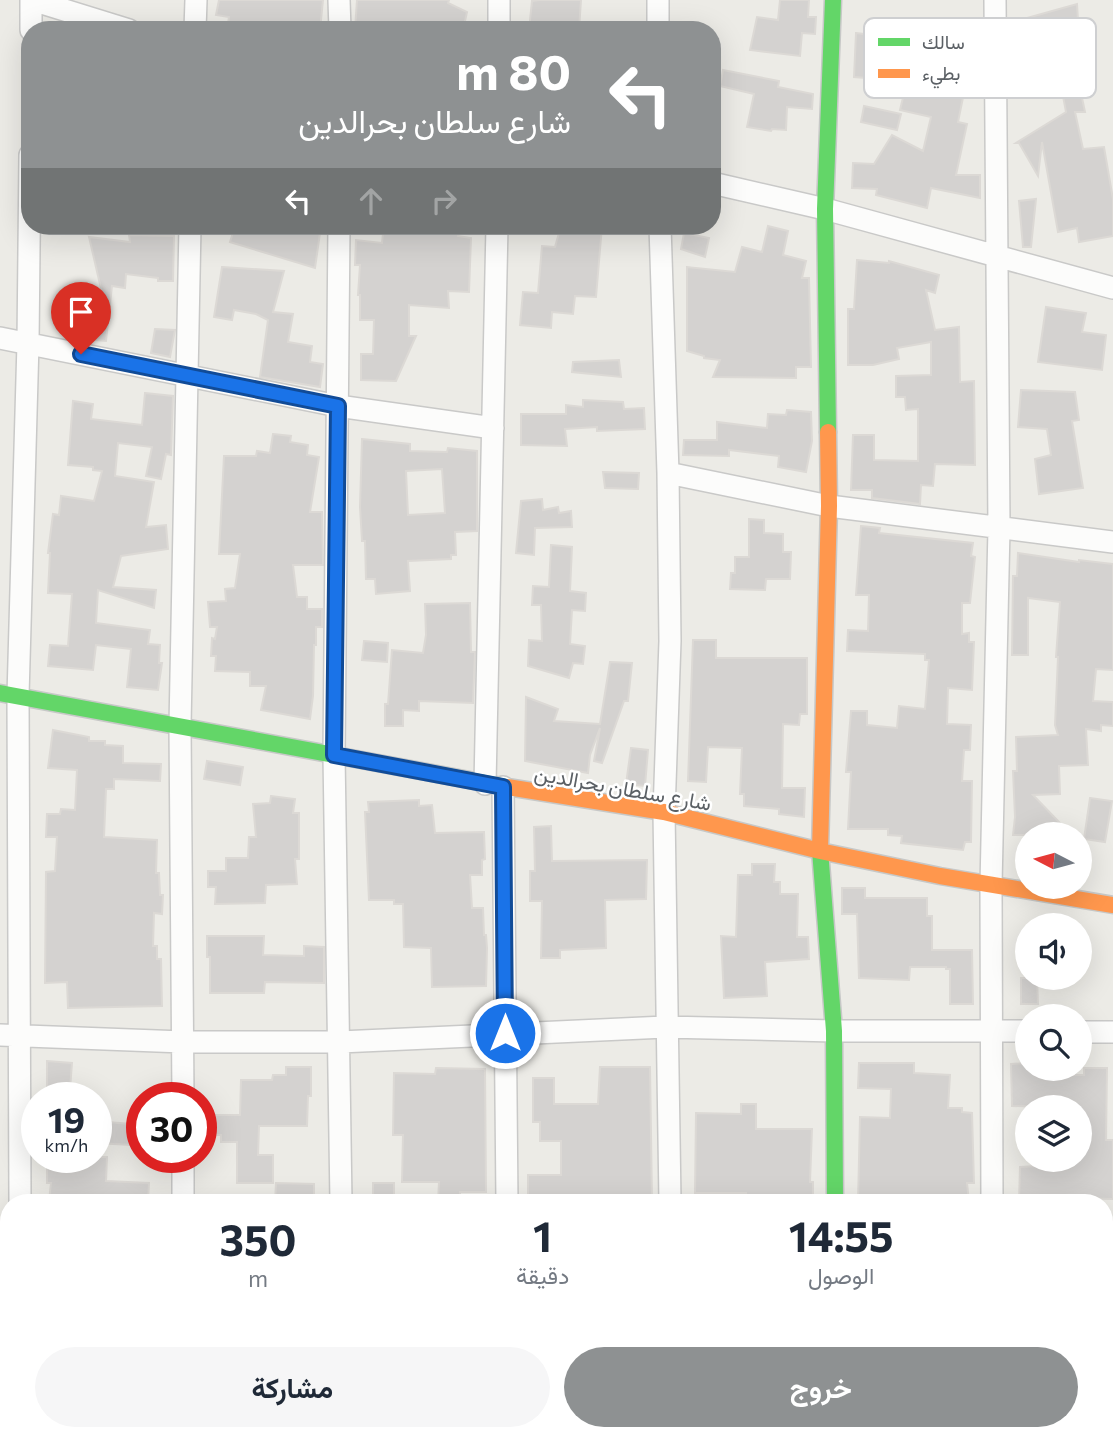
<!DOCTYPE html>
<html lang="ar">
<meta charset="utf-8">
<style>
body{margin:0;font-family:Commissioner,Vazirmatn,sans-serif;background:#f6f6f7;color:#1f2937;direction:rtl;height:100vh;display:flex;flex-direction:column;font-size:26px;white-space:nowrap}
*{box-sizing:border-box;margin:0}
p{font-size:23px;color:#747a83}
.icon{flex:none;width:38px;height:38px;fill:none;stroke:currentColor;stroke-width:2;stroke-linecap:round;stroke-linejoin:round}
.map{position:relative;flex:1;overflow:hidden;direction:ltr}
.drawer{position:absolute;left:0px;top:1194px;width:1113px;height:247px;display:flex;flex-direction:column;background:#fff;border-radius:28px 28px 0 0;box-shadow:0 7px 28px #0002;direction:rtl}
.drawer>*{flex:none}
.hud{position:absolute;left:21px;top:21px;width:700px;height:214px;border-radius:28px;box-shadow:0 7px 28px #0002;direction:rtl;background:#8e9192;color:#fff;overflow:hidden}
.needle{width:46px;rotate:276deg}
.controls{position:absolute;left:1015px;top:822px;display:grid;gap:14px}
.controls a{display:grid;place-items:center;width:77px;height:77px;border-radius:50%;background:#fff;box-shadow:0 7px 28px #0002;font-size:35px}
.speed{position:absolute;left:21px;top:1082px;display:flex;gap:14px;font-size:35px;font-weight:700;text-align:center}
.speed>*{display:grid;place-content:center;width:91px;height:91px;border-radius:50%;background:#fff;box-shadow:0 7px 28px #0002;line-height:1}
.speed small{font-size:18px;font-weight:400}
.speed .limit{border:10px solid #d22;background:#fff;color:#111}
.pin{position:absolute;display:grid;place-items:center;width:60px;height:60px;color:#fff;margin:-72px -30px;border-radius:50% 50% 50% 0;rotate:-45deg;box-shadow:0 0 7px #0007}
.pin .icon{rotate:45deg}
.me{position:absolute;width:77px;margin:-38px;rotate:0deg;stroke-linejoin:round;filter:drop-shadow(0 0 5px #0008)}
.turn{display:flex;align-items:center;gap:24px;height:147px;padding:0 35px;font-size:32px}
.turn .icon{width:91px;height:91px;stroke-width:2.5}
.turn b{display:block;font-size:49px;line-height:60px}
.lanes{display:flex;align-items:center;height:66px;padding:0 35px;background:#0003;justify-content:center;gap:35px;direction:ltr}
.lanes .off{opacity:.35}
.eta{display:flex;justify-content:space-evenly;align-items:center;height:119px;text-align:center}
.eta b{font-size:42px;font-weight:700;line-height:49px}
.action{display:flex;gap:14px;margin-top:auto;padding:14px 35px}
.action a{flex:1;height:80px;border-radius:42px;background:#8e9192;color:#fff;font-size:28px;font-weight:700;line-height:80px;text-align:center}
.action a+a{background:#f6f6f7;color:#1f2937}
.map>svg:first-child{display:block}
.building{fill:#d4d2d0;stroke:#dcd9d5;stroke-width:2;fill-rule:evenodd}
.lines{fill:none;stroke-linecap:round;stroke-linejoin:round}
.street-casing{stroke:#c9c9c8;stroke-width:24}
.fast-casing{stroke:#c7c8c7;stroke-width:19}
.slow-casing{stroke:#c7c8c7;stroke-width:19}
.street{stroke:#fcfcfb;stroke-width:21}
.fast{stroke:#63d668;stroke-width:16}
.slow{stroke:#ff974d;stroke-width:16}
.route-casing{stroke:#114b97;stroke-width:18}
.route{stroke:#1a73e8;stroke-width:12}
.labels{text-anchor:middle;dominant-baseline:central;stroke-width:5;stroke-linejoin:round;paint-order:stroke}
.street-label{font-size:21px;fill:#5b6065;stroke:#fff}
.key{fill:#fff;stroke:#cecfd1;stroke-width:2}
.key-label{font-size:19px;fill:#5b6065}
</style>
<div class="map">
<svg width="1113" height="1440" viewBox="0 0 1113 1440">
<rect width="100%" height="100%" fill="#ecebe6"/>
<path class="building" d="M219,0h104l-3,30 -64,-2 -1,2h-28l2,-13 -13,-2z
M357,0h92l-1,3 19,9 -4,18h-108z
M539,0h42l-2,30h-50l3,-29z
M780,0h29l-1,17h8l-1,17 -13,-1 -2,23 -50,-6 7,-33 21,3z
M1077,4l2,32 -63,-1v-14z
M856,33l77,9 -4,28 38,8 -9,44 9,2 -11,51h24v23l-49,-10 -4,20 -51,-13 1,-6 -25,-1 1,-25 21,1 18,-29 31,16 8,-34 -31,-7 7,-29 -53,-4z
M723,70l56,11 -1,6 35,7 -1,15 -25,-2 -1,23 -14,-1 -1,2 -24,-4 7,-33 -34,-8z
M1081,93l4,19h-10l8,37 21,-2 9,52v37l-34,6 -2,-14 -19,4 -16,-90 -4,34 -19,-33h-3l50,-31 -3,-16z
M864,106l37,8 -4,16 -36,-8z
M1036,199l-5,48h-8l-4,-46z
M235,226h14l23,7 1,-7h48l-6,42 -85,-26z
M394,226l43,6 1,-6 22,2 -2,8 13,2 -2,54 -21,-1 1,17 -40,-3v31h7l-20,45 -35,-1v-26h12l1,-34h-14v-25h-2l2,-30h-5l1,-25 26,3 1,-10 10,1z
M561,226h41l-6,71 -21,-1 -2,18 -21,-2 -1,16 -31,-3 3,-33 15,1 4,-47 13,1z
M768,226l20,5 -5,24 23,6 -4,17h7l2,89h-15v11l-83,-1 7,-17 -16,-2v-2l-17,-5v-84l48,5 7,-25 20,5z
M684,233l25,5 -4,19 -24,-8z
M129,235l45,1 -1,45h-15v-3l-32,-4 -1,14 -13,-2 -6,55 -34,-3 -4,-29 6,-1 -1,-13 29,-2 -13,-56 41,5z
M857,260l32,3v-2l50,14 -4,18 -9,-3 9,40 24,-3 1,55 14,-1 1,84 -40,-1 -2,22 -12,-1 -1,19 -48,-6v-8h-21l2,-55h21v25l44,1v-52l-12,1 -1,-13h-9v-21l35,-1v-33l-34,6 2,11 -26,6h-25v-56h6z
M222,267l62,4 -11,41 20,2 -5,28 24,4 -2,16 13,2 -3,23 -60,-10 8,-57 -12,-6 -22,-4 -2,10 -18,-3z
M1046,307l40,6 -4,19 24,3 -4,35 -64,-8z
M155,329l20,1 -5,27 -19,-4z
M619,360l2,17 -49,-5 1,-10z
M1021,390l54,2 4,28 -7,1 11,67 -44,6 -4,-35 16,-4 -4,-26 -29,-2z
M145,393l28,3 -2,59 -5,-1 -5,25 -15,-3 6,-29 -34,-4 -3,33 39,6 -8,45 20,-2 2,24 -47,7 -8,31 43,3 -2,18 -56,-18 -2,33 54,7 -2,14 12,1 -1,18h3l-4,27 -31,-3 4,-38 -35,-4 -3,25 -45,-4 2,-21 18,1 4,-52 -24,-1 2,-40h-2l5,-39 6,1 2,-19 33,5 8,-30 -9,-1v-3l-25,-2 5,-64 20,3 -2,15 51,6z
M583,400l40,2 1,7 20,-1 1,21 -48,2v-4l-32,2 2,17 -46,-1v-31h45v-9l17,2z
M787,410l24,2 1,29 -6,31 -28,-5 1,-11 -50,-6v6l-46,-1 1,-15h33v-18l50,6 1,-14 18,1z
M273,434l18,2 -1,6 18,3 -1,10 12,2 -9,55h12l1,53h-30l4,32h10v12h15v18h-6v18h-2l-1,51 -3,23 -49,-9 5,-24h-16v-14l-35,-1 1,-15h-5l1,-18 3,1 2,-12h-7l-2,-25 18,-1 -1,-12 10,-1 5,-34h-21l5,-98h32l1,-5 13,2z
M362,439l48,5v7l37,1 1,-4 29,3v80l-22,1 1,23h-5v4l-43,2 2,30 -34,3 -1,-15h-9l-1,-38h-3l-2,-34zM442,469l3,44 -37,2 -2,-44z
M603,472l36,1 -1,16 -33,-1z
M542,499l1,11 15,-3 1,6 12,-2 1,16 -37,1 -1,27 -18,-2 5,-52z
M749,519l15,1v13l19,1v18h8l-1,27h-24l-1,11 -35,-1 1,-16h4v-16h14z
M861,526l19,2 -1,5 94,10 -2,13 4,1 -5,46h-8v31l7,-1v9h5l-2,48 -24,-2 -1,36 24,1 -1,25h-6l-2,31h10l-1,61h-6l-2,8 -62,-7 1,-7 -14,-1v-6h-40l3,-57h-5l5,-61h16v14l30,3 2,-22 26,3 4,-49h-4v-6l-78,-3 1,-21 20,1 1,-36h-13z
M551,545l21,2 -2,44 16,2 -1,18 -13,-1 -2,34 15,2 -2,18 -10,-1 -4,15 -41,-12 1,-26 13,1 -1,-36h-9l1,-19 16,1z
M1018,553l61,9v-2l34,4v106l-17,-1 -3,32 20,1v24l-12,-1v6l-15,-2 2,36 -29,1 1,28 -27,1 27,28 -11,12h-36l2,-18 -2,-46h4l-1,-34 42,-2 -3,-10 3,-68h-2l4,-55 -32,-4v57h-16l1,-79h4z
M470,603l1,49h4l-2,51 -54,-2v10l-16,-1v16h-18v-22h3l4,-54 31,3 3,-18 -1,-31z
M693,640h23v18h91v56h-7l-1,11 -16,-1 -1,64h23l-1,29 -25,-3v-5l-35,-3v-12h-4l2,-46 -34,-1 -2,35 -18,-1z
M364,641l24,2 -1,19 -25,-2z
M610,662l22,1 -4,38h-4l-22,62 -8,-2 6,-33 -10,27 -2,18 -63,-12 1,-64 32,12 -4,12 46,3z
M53,730l36,7v4h16v4l18,1v17l38,1 -1,17 -46,-2v10h-8l-2,48 53,3 -1,33h3l1,22h3l-1,19 -8,-1 -1,33h4v13h4l1,47 -94,2 -1,-26 -22,1 1,-111 9,-1 2,-34h-11l1,-23h13l1,-5 14,1 2,-40 -29,-2z
M631,748l17,2 -3,36 -19,-2z
M207,761l36,6 -3,18 -36,-6z
M271,796l24,3 -2,14h6v46h-4l2,25 -31,1 -1,18 -50,1 1,-17h-8v-16h18v-13h22l1,-21h7l-3,-33 17,-1z
M1090,798l22,3 -7,41 -21,-3z
M419,800v6l13,-1 3,28 49,-1 1,27 -3,1v15h-12l2,33h11l1,27h2l1,13 -1,38 -54,1 -1,-39 -27,-1 -1,-43h-9v-4h-25l-4,-88h4l-1,-10z
M551,826l1,35 95,-1 -1,39 -41,1 1,48 -46,2v8h-19l1,-57h-12v-30h5l-1,-44z
M752,864h23l-1,18h6v12h18l-1,43h11l1,22 -44,3 2,34 -43,2 -3,-62 15,1 2,-62h14z
M842,888h23v10h62v18h5v34h40l1,54h-23v-35h-4v-2h-36l-1,13 -50,-2 -2,-64h-15z
M207,936h57l-1,19 41,1v-10l20,1v36l-59,-1 -1,11h-54v-36h-3z
M1021,978h16l1,26h-17z
M47,1061l25,2 -2,26 -23,-1z
M859,1063h55v10l36,2 -2,33h14v4l10,1 2,70h-7l2,19h-111l2,-85 30,1 1,-29 -33,-1z
M1027,1063v6l27,1v5h30v-7h23l-1,72h7v59l-47,-1v3l-47,1 1,-35 18,-1v-6h42v-52l-68,-2 -1,-42z
M286,1067h25v29h-3l-1,30h-48l-1,29h15v28h-36v-41h-16v-7h-11l-1,-20h31l1,-35h31l1,-5h13z
M600,1067h50l2,133 -72,-1v-3h-52v-21h33v-34h-21v-19h-7v-44h21v26h44z
M436,1068l49,1 1,123h-26v10h-22l1,-20h-37l1,-47h-10l1,-62 41,1z
M741,1104h15v25h56l-2,53h3v20l-67,-1v-8h-51l1,-80 45,1z
M96,1121l46,4v14h-10l-1,6 -35,-2z
M47,1157h60l-1,24 43,2 -1,19 -99,-1 2,-18h-4z
M276,1183l38,1v18h-39z
M373,1183h21v19h-21z"/>
<g class="lines">
<g class="street-casing">
<path id="street" d="M32,0l97,30
M339,0l1,30
M658,0v30
M31,30v-30
M195,30l1,-30
M499,30v-30
M712,183l113,26 288,79
M339,226l-5,529 7,447
M660,226l8,247 2,168 -6,171 6,390
M0,338l338,68 155,22
M668,473l161,33 284,36
M485,784l12,-558
M503,787l4,415
M1080,1032h33
M0,1035l183,7h157l325,-15 169,4h193
M183,1097l-3,-371 10,-500
M183,1157v45
M20,1202l-2,-506 10,-353 2,-188
M992,1202l-1,-317 8,-357 -4,-528
M0,1329h9
M1104,1332h9
M184,1432v8
M344,1432v8
M510,1432v8
M838,1432l1,8
M992,1432v8
M20,1440v-8
M673,1440v-8"/>
</g>
<g class="fast-casing">
<path id="fast" d="M828,432l-3,-223 8,-209
M0,693l507,94
M820,850l14,181 1,171"/>
</g>
<g class="slow-casing">
<path id="slow" d="M507,787l157,25 156,39 120,25 173,29
M820,850l9,-344 -1,-74"/>
</g>
<use href="#street" class="street"/>
<use href="#fast" class="fast"/>
<use href="#slow" class="slow"/>
</g>
<g class="lines">
<g class="route-casing">
<path id="route" d="M81,354l257,52 -4,349 169,32 2,246"/>
</g>
<use href="#route" class="route"/>
</g>
<g class="labels">
<g class="street-label">
<text transform="translate(623 787) rotate(10)">شارع سلطان بحرالدين</text>
</g>
</g>
<rect x="864" y="18" width="232" height="80" rx="10" class="key"/>
<rect x="878" y="38" width="32" height="8" fill="#63d668"/>
<rect x="878" y="69" width="32" height="9" fill="#ff974d"/>
<g class="key-label">
<text x="922" y="49">سالك</text>
<text x="922" y="80">بطيء</text>
</g>
</svg>
<div class="controls">
<a><svg class="needle" viewBox="-14 -14 28 28"><path d="M0-13l5 13h-10z" fill="#e53935"/><path d="M0 13l5-13h-10z" fill="#747a83"/></svg></a>
<a><svg class="icon" aria-label="sound" viewBox="0 0 24 24"><path d="M4 9h4l5-4v14l-5-4H4zM17 9q2 3 0 6"/></svg></a>
<a><svg class="icon" aria-label="search" viewBox="0 0 24 24"><circle cx="10" cy="10" r="6"/><path d="M15 15l6 6"/></svg></a>
<a><svg class="icon" aria-label="layers" viewBox="0 0 24 24"><path d="M12 4l9 5-9 5-9-5zM3 14l9 5 9-5"/></svg></a>
</div>
<div class="speed"><div>19<small>km/h</small></div><div class="limit">30</div></div>
<div class="pin" style="left:81px;top:354px;background:#d93025"><svg class="icon" aria-label="arrive" viewBox="0 0 24 24"><path d="M6 21V4h12l-3 4 3 4H6"/></svg></div>
<svg class="me" style="left:505px;top:1033px" viewBox="-20 -20 40 40"><circle r="17" fill="#1a73e8" stroke="#fff" stroke-width="3"/><path d="M0-11L8 9 0 5-8 9z" fill="#fff"/></svg>
<div class="hud">
<div class="turn"><svg class="icon" aria-label="left" viewBox="0 0 24 24"><path d="M17 20v-9H6M10 6l-5 5 5 5"/></svg><div><b>80 m</b>شارع سلطان بحرالدين</div></div>
<div class="lanes"><svg class="icon" aria-label="left" viewBox="0 0 24 24"><path d="M17 20v-9H6M10 6l-5 5 5 5"/></svg><svg class="icon off" aria-label="ahead" viewBox="0 0 24 24"><path d="M12 20V5M6 11l6-6 6 6"/></svg><svg class="icon off" aria-label="right" viewBox="0 0 24 24"><path d="M7 20v-9h11M14 6l5 5-5 5"/></svg></div>
</div>
<section class="drawer">
<div class="eta">
<div><b>14:55</b><p>الوصول</p></div>
<div><b>1</b><p>دقيقة</p></div>
<div><b>350</b><p>m</p></div>
</div>
<div class="action"><a>خروج</a><a>مشاركة</a></div>
</section>
</div>
